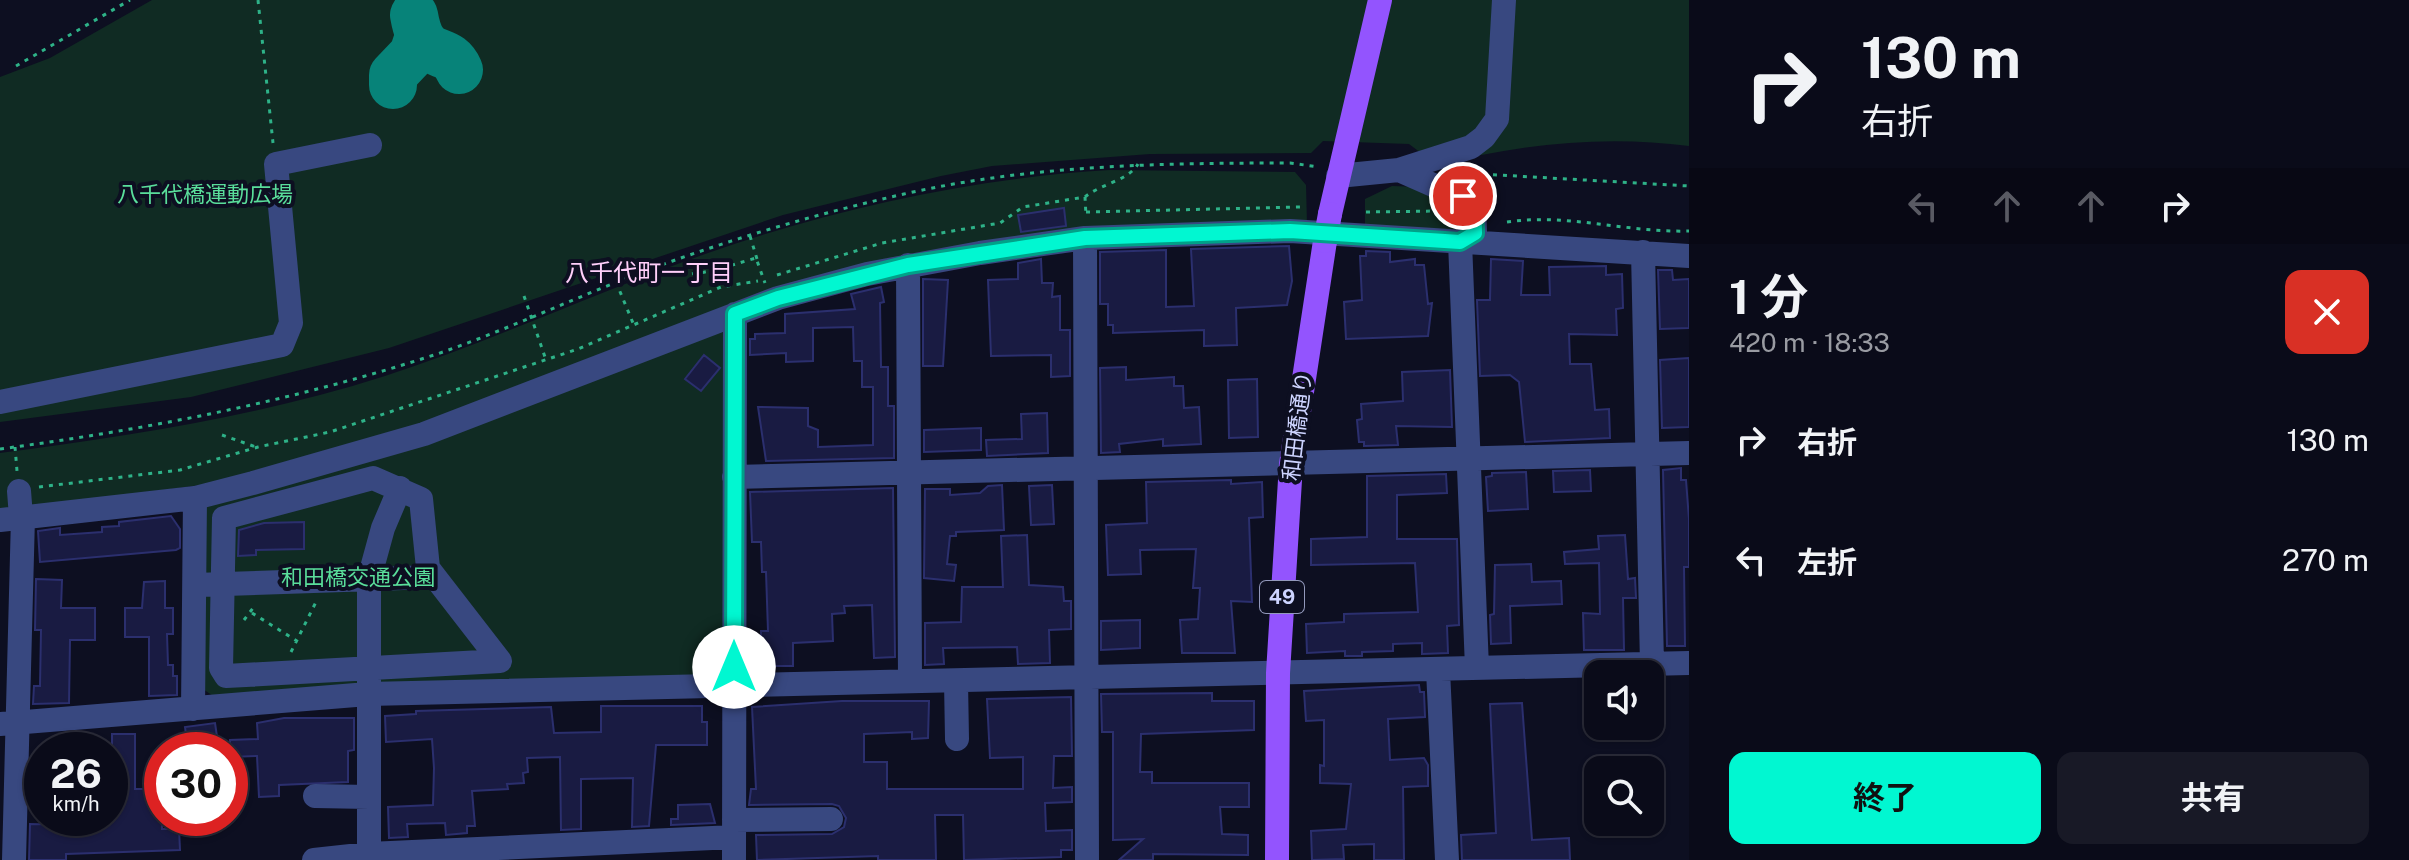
<!DOCTYPE html>
<html lang="ja">
<meta charset="utf-8">
<style>
body{margin:0;font-family:"Public Sans","Noto Sans JP",sans-serif;background:#181926;color:#f1f3f6;height:100vh;display:flex;flex-direction:column;font-size:30px;white-space:nowrap}
*{box-sizing:border-box;margin:0}
p{font-size:26px;color:#999ba2}
.icon{flex:none;width:44px;height:44px;fill:none;stroke:currentColor;stroke-width:2;stroke-linecap:round;stroke-linejoin:round}
.map{position:relative;flex:1;overflow:hidden}
.details{display:flex;flex-direction:column;background:#0a0b19;width:720px}
.details>*{flex:none}
.banner{background:#0a0b19;color:#f1f3f6;overflow:hidden}
.fabs{position:absolute;left:1584px;top:660px;display:grid;gap:16px}
.fabs a{display:grid;place-items:center;width:80px;height:80px;border-radius:16px;background:#0a0b19;box-shadow:0 2px 6px #0004,0 0 0 2px #2a2b38;font-size:40px}
.speed{position:absolute;left:24px;top:732px;display:flex;gap:16px;font-size:40px;font-weight:700;text-align:center}
.speed>*{display:grid;place-content:center;width:104px;height:104px;border-radius:50%;background:#0a0b19;box-shadow:0 2px 6px #0004,0 0 0 2px #2a2b38;line-height:1}
.speed small{font-size:20px;font-weight:400}
.speed .limit{border:12px solid #d22;background:#fff;color:#111}
.pin{position:absolute;display:grid;place-items:center;width:68px;height:68px;color:#fff;margin:-34px;border:4px solid #fff;border-radius:50%;box-shadow:0 2px 8px #0007}
.me{position:absolute;width:88px;margin:-44px;rotate:0deg;stroke-linejoin:round;filter:drop-shadow(0 0 6px #0008)}
.turn{display:flex;align-items:center;gap:28px;height:168px;padding:0 40px;font-size:36px}
.turn .icon{width:104px;height:104px;stroke-width:2.5}
.turn b{display:block;font-size:56px;line-height:68px}
.lanes{display:flex;align-items:center;height:76px;padding:0 40px;background:#0003;justify-content:center;gap:40px;direction:ltr}
.lanes .off{opacity:.35}
.round{display:grid;place-items:center;flex:none;width:84px;height:84px;border-radius:16px;background:#181926}
.summary{display:flex;align-items:center;justify-content:space-between;height:136px;padding:0 40px}
h1{font-size:48px;font-weight:700;line-height:60px}
.button{display:flex;gap:16px;margin-top:auto;padding:16px 40px}
.button a{flex:1;height:92px;border-radius:16px;background:#01f7d1;color:#111;font-size:32px;font-weight:700;line-height:92px;text-align:center}
.button a+a{background:#181926;color:#f1f3f6}
ul{padding:0;list-style:none}
li{display:flex;align-items:center;gap:24px;height:120px;padding:0 40px}
li div{flex:1}
li b{display:block;font-size:30px}
li em{font-style:normal}
main{display:flex;flex:1;min-height:0}
.map>svg:first-child{display:block}
.green{fill:#102b23}
.lines{fill:none;stroke-linecap:round;stroke-linejoin:round}
.taxiway{stroke:#078379;stroke-width:48}
.building{fill:#191b42;stroke:#2b2f6e;stroke-width:2}
.path{stroke:#2eb288;stroke-width:3;stroke-dasharray:4 6;stroke-linecap:butt}
.minor{stroke:#384880;stroke-width:24}
.major{stroke:#9354fe;stroke-width:24}
.major-bridge{stroke:#9354fe;stroke-width:24}
.route-casing{stroke:#01a188;stroke-width:20}
.route{stroke:#01f7d1;stroke-width:14}
.labels{text-anchor:middle;dominant-baseline:central;stroke-width:8;stroke-linejoin:round;paint-order:stroke}
.shield{fill:#0d0f21;stroke:#9399bc;stroke-width:2}
.shield-label{font-size:20px;font-weight:bold;fill:#cdd4ff}
.park-label{font-size:22px;fill:#5ade9b;stroke:#0d0f21}
.street-label{font-size:22px;fill:#cdd4ff;stroke:#0d0f21}
.neighbourhood-label{font-size:24px;fill:#ffcffa;stroke:#0d0f21}
</style>
<main>
<div class="map">
<svg width="1689" height="860" viewBox="0 0 1689 860">
<rect width="100%" height="100%" fill="#0d0f21"/>
<path class="green" d="M152,0h1537v146c-85,-11 -169,-2 -252,19l-28,-21 -86,-3 -12,12 -161,1 -158,12 -51,10 -158,39 -394,133 -198,49 -191,25v-345l50,-19z
M1110,170l185,2 11,13 1,39 -343,22 -529,174 -218,63 -217,28v-58c130,-17 260,-37 385,-77 110,-36 214,-85 323,-123 128,-45 266,-75 402,-83z
M1392,186l28,1 50,16v27l-105,-4v-27z
M720,330l7,6 -2,334 -7,7 -505,19 -10,-7 1,-180 4,-4z"/>
<g class="lines">
<path class="taxiway" d="M414,15c9,52 32,26 45,55
M393,85v-10l20,-21 5,-15"/>
</g>
<path class="building" d="M1064,208l2,18 -45,6 -3,-17z
M1289,246l3,35 -5,24 -51,3 1,37 -33,1v-16l-91,3v-8h-5v-21h-8v-52l66,-2v57l28,-1 -3,-57z
M1366,251l24,1v10l25,-3v6h9l4,39 4,-1 -4,33 -82,3 -2,-37 18,-2 -2,-44h6z
M1041,259l1,24h11l-1,14 8,-1v34h10v46l-19,1v-22l-60,1 -3,-76 30,-1v-16z
M1491,259l32,2 -2,34h29l-1,-28 57,-1v9l16,-1 1,34 -7,1 1,26 -48,-1 1,30h21l4,46 14,-1 1,29 -85,4 -6,-60 -9,-7 -30,1 -3,-76h13z
M1658,270h14l1,10 16,-1v49l-29,1z
M923,279l25,1 -5,86h-20z
M881,287l3,15 -4,1 1,64h7v39h6v52l-128,3 -8,-54 50,1v18l10,4v17l55,-2v-58h-11v-26h-8l-1,-34 -40,1v33l-27,1v-9l-36,2v-16h5v-5l30,-1v-19l70,-5 -4,-15z
M704,355l16,13 -19,23 -16,-12z
M1689,358v69l-27,1 -2,-68z
M1126,367v13l48,-3v9h9l1,22 15,-1 2,37 -38,2v-7l-44,5 1,8 -19,1 -1,-85z
M1450,370l2,57 -56,-1 2,19 -34,1v-4h-5l-2,-22 5,-1 -1,-15 42,-3 -1,-29z
M1257,379l1,58 -29,1 -1,-58z
M1047,413l1,40 -61,3 -1,-16 36,-1 -1,-25z
M981,428v22l-57,2v-22z
M1681,468v12h5l3,39v48h-5l1,79h-18l-4,-176z
M1590,470l1,21 -37,1 -1,-21z
M1526,472l2,37 -40,2 -2,-34 6,-1v-3z
M1446,474l1,19 -50,2v44h60l2,86 -12,1 1,27 -26,1v-11l-29,1v7l-31,1v4h-17v-5l-38,2 -1,-29 38,-2v-8l74,-2 -3,-49 -104,2v-26l56,-2v-61z
M1231,480v4l31,-2 1,35 -14,1 3,84 -21,-1 4,52h-53l-2,-33 18,-1 2,-31h-7l3,-39 -56,1 1,24 -33,1 -2,-50 41,-2 -1,-41z
M1002,485l2,45 -48,2v4h-6l-3,28 9,1 -2,16 -30,-3 1,-89h25v6l30,-2 8,-7z
M1052,485l2,39 -23,1 -2,-39z
M893,488l2,169 -21,1 -2,-53 -28,1 1,7 -13,1 1,27 -40,2v23h-43l-1,-28h12v-7h7l-2,-59h-4l-1,-30h-9l-2,-50z
M171,516l9,13v19l-4,2 -136,12 -2,-31 22,-3v7l42,-3v-5l17,-1v-4z
M304,522v27l-48,1v5l-18,1 1,-26 25,-7z
M1027,535l2,50 34,2 1,14h7v28l-22,1 1,33 -32,1 -1,-17 -74,1 1,16 -19,1v-42l36,-1 1,-35h41l-2,-51z
M1625,535l3,44 7,-1 1,20h-13l1,52h-40l-1,-37 17,1 -1,-51 -34,1 -1,-12 35,-3 -1,-13z
M1531,564l1,18 29,-1 1,23 -52,2 1,37 -20,1 -1,-29 4,-1 1,-49z
M36,579l26,1 -1,28h34v32h-25l-1,63 -36,1 1,-18h6l1,-56h-6z
M165,581v27h8v26h-6l1,31h5v11h4v19l-28,1v-59h-24v-29h17l2,-26z
M1140,620v28l-39,2v-29z
M1419,685l1,7h4l1,25 -37,2 2,41 34,-2 4,7v21l-25,1 1,73h-30v-16l-31,1 1,14 -32,1 -1,-29 35,-2 5,-45 -31,-1v-18l4,1v-46l-18,1 -2,-30z
M1212,693v8h42v29l-113,4 -1,38h12v11h97v24h-29l2,27 26,1v20l-95,-1v6h-34l24,-21 -30,1v-108h-11l-1,-38z
M1071,697l1,59h-18l-1,32 19,-1v15l-27,1 1,28 26,-1v20h-11v7l-97,3 -1,-45h-28l1,45h-58v-4l-121,4 -1,-25 76,-1 12,-7 2,-9 -7,-12 -7,-2 -83,1 2,-16h5l-4,-82 90,-6h87l-1,37 -16,1v-7l-48,2v28h23v27h136v-32l-33,1 -3,-59z
M1522,703l10,137 37,-2 1,22h-108l-1,-25 35,-2 -6,-129z
M601,706h101v16h5v23h-51l-7,81 -17,1 1,-49 -52,1v50l-20,1 -1,-73 -33,1 1,14 -5,1 1,10 -17,1 1,5 -36,2 3,35h-8v7l-21,2 -1,-12 -38,1 1,13 -19,1 -1,-31 45,-2 1,-37 -2,-29 -46,3 -1,-26 31,-2v-3l135,-4 3,26 47,-1z
M284,718h70v32l-6,1v31l-69,3v11l-20,1 -2,-41 -27,1v-17l28,-1 -1,-16z
M215,723l4,27h-31l-3,-23z
M112,734h23v55h27v40h17l1,21 -114,4v6h-37l1,-36 44,1v-7h38z
M710,804l5,19 -44,2v-6h7v-14z"/>
<g class="lines">
<path class="path" d="M258,0l15,143
M16,66l114,-66
M1463,173l226,13
M1085,197c15,-13 43,-16 53,-33
M1086,212l214,-5
M1366,212l72,-1
M1507,222c62,-9 120,11 182,9
M750,236l7,23
M653,268c29,16 74,-2 103,-10l9,25
M777,275l105,-32 118,-20 23,-16 62,-10 1,19
M616,282l17,41
M524,296l22,64
M222,435l34,12
M15,447l2,24
M0,449c149,-20 294,-48 437,-95 61,-21 120,-48 180,-72 93,-37 190,-66 287,-88 128,-29 255,-31 386,-31l29,4
M39,487l141,-17 78,-23 72,-15 248,-83 143,-62 37,-6
M252,613l45,28
M244,620l12,-16
M291,652l25,-50"/>
<path class="minor" d="M1399,170l72,-23 13,-10 13,-18 7,-119
M1338,176l61,-6 75,33 1,30 -15,9 17,426
M1085,238l2,622
M1643,252l9,412
M908,265l2,416
M0,402l282,-57 9,-22 -15,-159 94,-19
M734,477l955,-24
M373,478l48,21 7,69 72,93 -274,15 -5,-8 3,-150z
M19,491l2,26
M0,520l195,-22 58,-15 171,-49 354,-136 89,-24 113,-21 105,-15 205,-7 399,25
M195,585l238,-8
M1438,670l9,190
M956,681l1,58
M193,709l2,-211
M0,724l368,-30 1321,-31
M315,796l54,1
M734,820l97,-1
M14,860l9,-343
M314,860l55,-6 365,-17
M369,860v-281l14,-51 17,-40
M734,860l1,-546"/>
<path class="major" d="M1330,214l50,-214
M1277,860l1,-187 13,-209 34,-223"/>
<path class="major-bridge" d="M1325,241l5,-27"/>
</g>
<g class="lines">
<g class="route-casing">
<path id="route" d="M734,667l1,-353 43,-16 130,-33 177,-27 205,-7 170,11 15,-9 -1,-30 -11,-7"/>
</g>
<use href="#route" class="route"/>
</g>
<g class="labels">
<rect class="shield" x="1260" y="581" width="44" height="32" rx="6"/>
<g class="shield-label">
<text x="1282" y="597">49</text>
</g>
<g class="park-label">
<text x="205" y="194">八千代橋運動広場</text>
<text x="358" y="577">和田橋交通公園</text>
</g>
<g class="street-label">
<text transform="translate(1297 426) rotate(-83)">和田橋通り</text>
</g>
<g class="neighbourhood-label">
<text x="649" y="272">八千代町一丁目</text>
</g>
</g>
</svg>
<div class="fabs">
<a><svg class="icon" aria-label="sound" viewBox="0 0 24 24"><path d="M4 9h4l5-4v14l-5-4H4zM17 9q2 3 0 6"/></svg></a>
<a><svg class="icon" aria-label="search" viewBox="0 0 24 24"><circle cx="10" cy="10" r="6"/><path d="M15 15l6 6"/></svg></a>
</div>
<div class="speed"><div>26<small>km/h</small></div><div class="limit">30</div></div>
<div class="pin" style="left:1463px;top:196px;background:#d93025"><svg class="icon" aria-label="arrive" viewBox="0 0 24 24"><path d="M6 21V4h12l-3 4 3 4H6"/></svg></div>
<svg class="me" style="left:734px;top:667px" viewBox="-20 -20 40 40"><circle r="19" fill="#fff"/><path d="M0-13L10 11 0 6-10 11z" fill="#01f7d1"/></svg>
</div>
<section class="details">
<div class="banner">
<div class="turn"><svg class="icon" aria-label="right" viewBox="0 0 24 24"><path d="M7 20v-9h11M14 6l5 5-5 5"/></svg><div><b>130 m</b>右折</div></div>
<div class="lanes"><svg class="icon off" aria-label="left" viewBox="0 0 24 24"><path d="M17 20v-9H6M10 6l-5 5 5 5"/></svg><svg class="icon off" aria-label="ahead" viewBox="0 0 24 24"><path d="M12 20V5M6 11l6-6 6 6"/></svg><svg class="icon off" aria-label="ahead" viewBox="0 0 24 24"><path d="M12 20V5M6 11l6-6 6 6"/></svg><svg class="icon" aria-label="right" viewBox="0 0 24 24"><path d="M7 20v-9h11M14 6l5 5-5 5"/></svg></div>
</div>
<div class="summary"><div><h1>1 分</h1><p>420 m · 18:33</p></div><a class="round" style="background:#d93025;color:#fff"><svg class="icon" aria-label="close" viewBox="0 0 24 24"><path d="M6 6l12 12M18 6L6 18"/></svg></a></div>
<ul>
<li><svg class="icon" aria-label="right" viewBox="0 0 24 24"><path d="M7 20v-9h11M14 6l5 5-5 5"/></svg><div><b>右折</b></div><em>130 m</em></li>
<li><svg class="icon" aria-label="left" viewBox="0 0 24 24"><path d="M17 20v-9H6M10 6l-5 5 5 5"/></svg><div><b>左折</b></div><em>270 m</em></li>
</ul>
<div class="button"><a>終了</a><a>共有</a></div>
</section>
</main>
